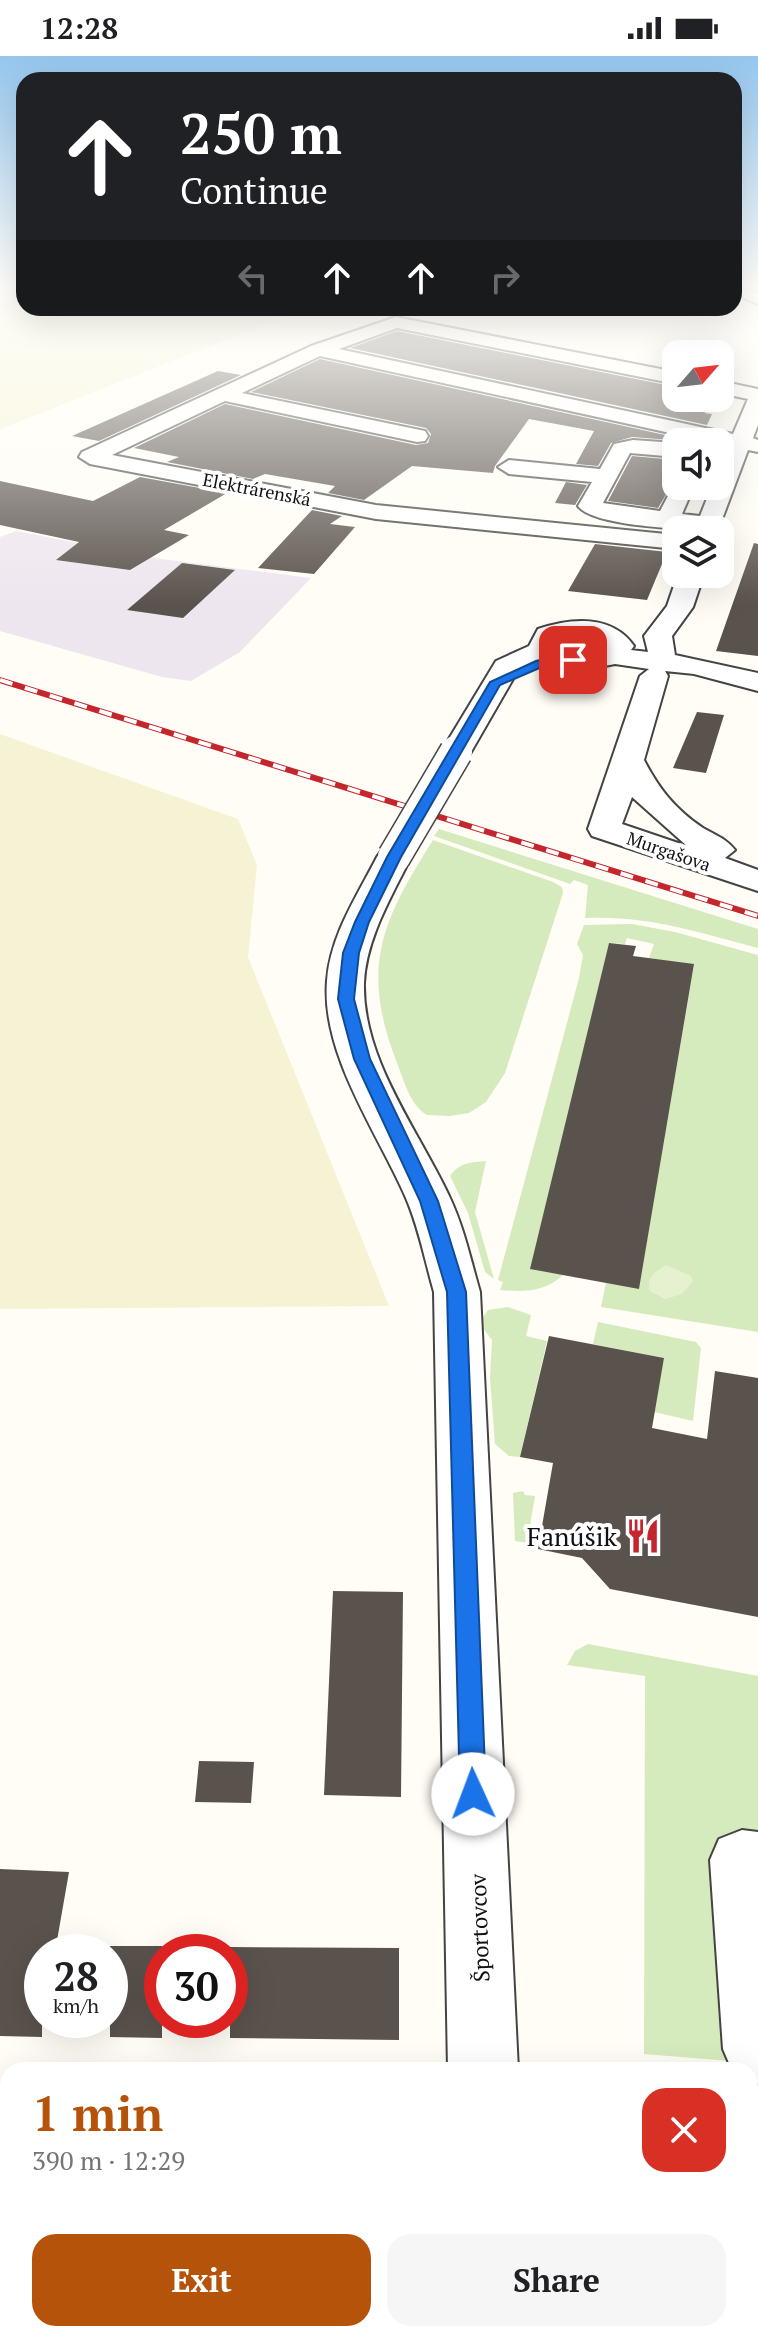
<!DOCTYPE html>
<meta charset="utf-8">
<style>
body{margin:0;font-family:"PT Serif",serif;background:#f6f6f6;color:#202124;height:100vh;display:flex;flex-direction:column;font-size:30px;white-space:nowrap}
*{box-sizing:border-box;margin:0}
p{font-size:26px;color:#757577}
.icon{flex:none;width:44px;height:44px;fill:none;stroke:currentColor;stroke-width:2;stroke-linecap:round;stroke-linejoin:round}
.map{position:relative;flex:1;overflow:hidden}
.sheet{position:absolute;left:0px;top:2006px;width:758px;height:280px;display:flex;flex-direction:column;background:#fff;border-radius:24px 24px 0 0;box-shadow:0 8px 32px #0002}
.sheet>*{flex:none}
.banner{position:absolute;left:16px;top:16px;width:726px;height:244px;border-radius:24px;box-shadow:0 8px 32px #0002;background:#202124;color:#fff;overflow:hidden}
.needle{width:52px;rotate:62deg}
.controls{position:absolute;left:662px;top:284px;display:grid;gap:16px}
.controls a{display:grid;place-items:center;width:72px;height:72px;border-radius:16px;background:#fff;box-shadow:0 8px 32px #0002;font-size:40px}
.speed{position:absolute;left:24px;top:1878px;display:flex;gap:16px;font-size:40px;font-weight:700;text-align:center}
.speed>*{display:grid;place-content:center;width:104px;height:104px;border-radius:50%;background:#fff;box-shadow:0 8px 32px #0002;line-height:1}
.speed small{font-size:20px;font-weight:400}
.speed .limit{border:12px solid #d22;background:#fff;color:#111}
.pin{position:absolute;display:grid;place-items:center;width:68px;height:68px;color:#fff;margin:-34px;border-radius:16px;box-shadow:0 4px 12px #0006}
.me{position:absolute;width:88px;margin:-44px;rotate:358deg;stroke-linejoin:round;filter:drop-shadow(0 0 6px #0008)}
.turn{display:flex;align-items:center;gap:28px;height:168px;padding:0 32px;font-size:36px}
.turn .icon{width:104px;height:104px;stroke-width:2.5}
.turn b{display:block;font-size:56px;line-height:68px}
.lanes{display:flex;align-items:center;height:76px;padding:0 32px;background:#0003;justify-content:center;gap:40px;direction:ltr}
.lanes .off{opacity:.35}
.round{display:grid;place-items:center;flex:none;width:84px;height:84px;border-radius:24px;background:#f6f6f6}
.headline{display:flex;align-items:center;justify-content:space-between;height:136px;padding:0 32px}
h1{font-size:48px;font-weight:700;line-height:60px;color:#b45309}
.button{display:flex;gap:16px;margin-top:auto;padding:16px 32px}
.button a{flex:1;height:92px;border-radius:24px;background:#b45309;color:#fff;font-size:32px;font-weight:700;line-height:92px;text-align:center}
.button a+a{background:#f6f6f6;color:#202124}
.status{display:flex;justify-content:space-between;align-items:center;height:56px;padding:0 40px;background:#fff;direction:ltr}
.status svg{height:22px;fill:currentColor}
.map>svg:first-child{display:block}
.industrial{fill:#eee6ef}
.farmland{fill:#f6f3d4}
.green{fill:#d5ebbd}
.pitch{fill:#e6f2cf}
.building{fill:#5a524d}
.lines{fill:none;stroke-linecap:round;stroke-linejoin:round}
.minor-casing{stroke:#444;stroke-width:4}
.minor{fill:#fff;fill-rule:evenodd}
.rail-casing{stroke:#c4262e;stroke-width:6}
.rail{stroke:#fff;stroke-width:4;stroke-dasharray:13;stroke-linecap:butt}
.minor-bridge-casing{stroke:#444;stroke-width:35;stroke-linecap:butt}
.minor-bridge{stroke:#fff;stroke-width:32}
.route{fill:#1a73e8;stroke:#114b97;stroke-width:2}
.labels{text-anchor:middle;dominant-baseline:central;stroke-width:8;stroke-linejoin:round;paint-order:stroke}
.far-street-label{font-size:18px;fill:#111;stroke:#fff}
.street-label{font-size:22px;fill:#111;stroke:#fff}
.near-poi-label{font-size:26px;fill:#111;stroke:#fff;text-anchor:end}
</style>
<div class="status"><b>12:28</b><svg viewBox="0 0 49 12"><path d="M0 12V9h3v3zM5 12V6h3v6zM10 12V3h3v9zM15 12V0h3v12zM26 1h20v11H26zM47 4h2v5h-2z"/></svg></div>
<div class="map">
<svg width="758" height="2286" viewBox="0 0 758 2286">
<rect width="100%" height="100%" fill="#fffdf5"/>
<path class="industrial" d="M16,475l145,28 150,19 -71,74 -49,29 -29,-4 -162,-46v-94z"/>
<path class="farmland" d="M3,229h21v23h283l-307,121v-143z
M0,678l238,85 19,46 -9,92 141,349 -389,3z"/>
<path class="green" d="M439,773l319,100v19c-60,-16 -111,-33 -173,-30l3,-33 -14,-5 -4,4 -136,-48z
M433,784l120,42 9,5 1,6 -58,180 -19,29 -17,11 -19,3 -23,-1c-17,-10 -23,-34 -30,-52 -37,-95 -16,-141 36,-223z
M632,868l43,8 83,23v377l-157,-25 5,-24 33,5 55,-323 -45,-7 5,-14 -27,-6 -2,6 -16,-1 -78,326 32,6c-18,17 -39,17 -63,15l3,-8 -5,-2 81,-302 4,-23 -6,-11 7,-19z
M486,1105l-11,51 19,67 -9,-7 -17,-59 -18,-37c9,-13 21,-14 36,-15z
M508,1251l23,8 -5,21 21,5 -27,116 -11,-1 -14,-12 -5,-66 2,-38 -13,-17 9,-13z
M598,1266l98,20 5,6 -8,73 -39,-9 10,-54 -71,-14z
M523,1435l2,4 10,1 -8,47 -12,-2 -2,-48z
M588,1588l170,32v167l-15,219 -99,-8 1,-378 -78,-11 8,-14z"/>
<path class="pitch" d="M666,1209l25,11 2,5 -11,13 -17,5 -15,-8 -1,-10 6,-9z"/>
<path class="building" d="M397,275l279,56v11h55l-27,15 8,1 -5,11 -357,-77z
M320,303l377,83 -65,-5 -21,6 -13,23 -22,-2 18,-33 -65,-12 -34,47 -2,7 -81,-7 -48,34 -36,-7 7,-7 -70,-12 -12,5 -86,-17 12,-5 -45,-9 91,-44 191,41 12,-2 3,-9 -5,-6 -175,-36z
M218,315l23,4 -142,66 -27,-5z
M632,400l44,4v18l-18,30 -50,-7z
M140,421l87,16 -63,37 25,5 -59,35 -74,-10 23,-18 -79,-17v-44l93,20z
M566,426l21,3 -12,20 -20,-2z
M312,454l30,6 -12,8 25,3 -41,47 -56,-6z
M754,487l4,1v112l-42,-5z
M595,488l72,8 -20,48 -79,-9z
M182,507l53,7 -52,48 -56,-8z
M697,656l27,3 -18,58 -33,-5z
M609,887l27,3 -3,10 61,8 -55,325 -109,-20z
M549,1280l115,22 -12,70 55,11 8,-68 43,7v239l-148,-28 -28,-31 -44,-9 15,-86 -33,-6z
M333,1535l70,1 -2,205 -77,-2z
M199,1705l55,1 -3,41 -56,-1z
M0,1813l69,3 -14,80h-13v85l-42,-1z
M110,1890h52v92l-52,-1z
M230,1891l169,1v92l-169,-2z"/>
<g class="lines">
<g class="minor-casing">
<path id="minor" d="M734,229l24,8v11l-24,-10z
M396,261l280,55v12l-279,-56 -58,21 394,85 15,-35 -28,-6v-12l38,8v36l-5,13 5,2v12l-10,-2 -30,80c-26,0 -125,-3 -140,-24l14,-24 -83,-8 -11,-7 11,-7 91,9 14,-25 19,-4 43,3v14l-46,-4 -27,50 57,8 16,-30v5h18l-12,28 18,2 12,-30h8v-19l9,-21 -409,-90 -78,37 183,38 3,5 -3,5 -8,1 -192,-41 -113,54 264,50 300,30v14l-300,-30 -286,-55 -11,-7 3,-5 229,-106z
M678,518h26l-11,33 -21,29 3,19 83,18v18l-64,-17 -29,-3 3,5 -24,84c15,29 31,49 59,68 12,7 24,11 32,22l-10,8 33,12v21l-166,-55 -4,-7 52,-153 9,-7 -34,-5 -31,6 -43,-10 -7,2 -17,10 -50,87 -11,2 -11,-2 -4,-7 55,-91 33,-15 9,-17c33,-11 74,-15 96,17l-3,4 17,2 -4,-16 23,-30zM576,581l16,1 13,8c-15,10 -32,8 -49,-1l2,-4zM632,741l55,49 -65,-22z
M394,791l12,3 5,7c-19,39 -45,81 -47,126 -2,77 55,148 86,215 14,30 21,63 30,94l38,778h-70l-14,-778c-9,-31 -15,-64 -28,-94 -28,-65 -85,-143 -79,-217 3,-45 30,-85 50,-124l5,-7z
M742,1774l16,2v252l-8,-4v-10h-18l-9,-21 -13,-189 9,-21z
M750,2031l8,1v72l-8,-1z
M8,2103v74l-8,3v-74z"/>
</g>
<use href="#minor" class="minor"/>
<g class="rail-casing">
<path id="rail" d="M0,624l758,236"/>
</g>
<use href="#rail" class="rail"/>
<g class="minor-bridge-casing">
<path id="minor-bridge" d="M394,801l62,-105"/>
</g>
<use href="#minor-bridge" class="minor-bridge"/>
</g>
<linearGradient id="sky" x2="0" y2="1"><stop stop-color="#95c6ee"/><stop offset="0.42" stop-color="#fffefa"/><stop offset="1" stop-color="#fffefa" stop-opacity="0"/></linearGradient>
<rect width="758" height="549" fill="url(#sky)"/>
<path class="route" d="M562,599l17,5 -6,3 -11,-1 -18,4 -44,19 -99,172 -32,65 -10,31 -5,46 16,60 68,142 28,91 20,502 -4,9 -9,3 -9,-3 -4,-9 -13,-502 -27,-91 -66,-142 -16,-60 5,-46 12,-31 32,-65 103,-175 46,-21z"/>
<defs>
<g id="restaurant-bare" transform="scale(2.76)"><path d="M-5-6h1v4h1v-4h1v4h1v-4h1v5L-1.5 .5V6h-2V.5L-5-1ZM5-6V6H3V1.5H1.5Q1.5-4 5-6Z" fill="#c4262e" stroke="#fff" stroke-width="2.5" paint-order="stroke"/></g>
</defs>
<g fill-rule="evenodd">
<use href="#restaurant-bare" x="643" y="1480"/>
</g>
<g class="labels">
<g class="far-street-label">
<text transform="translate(257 433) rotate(11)">Elektrárenská</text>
<text transform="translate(669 795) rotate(19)">Murgašova</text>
</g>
<g class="street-label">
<text transform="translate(479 1872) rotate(-92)">Športovcov</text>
</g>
<g class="near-poi-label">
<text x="617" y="1480">Fanúšik</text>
</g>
</g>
</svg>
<div class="controls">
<a><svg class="needle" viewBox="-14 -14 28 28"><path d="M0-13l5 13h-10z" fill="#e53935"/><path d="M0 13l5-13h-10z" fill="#757577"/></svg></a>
<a><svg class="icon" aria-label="sound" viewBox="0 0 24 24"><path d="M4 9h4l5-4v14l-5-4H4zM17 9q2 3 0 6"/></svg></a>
<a><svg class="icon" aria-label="layers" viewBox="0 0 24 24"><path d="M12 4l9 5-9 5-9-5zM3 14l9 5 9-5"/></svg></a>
</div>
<div class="speed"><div>28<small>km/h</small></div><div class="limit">30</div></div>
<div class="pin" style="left:573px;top:604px;background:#d93025"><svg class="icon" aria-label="arrive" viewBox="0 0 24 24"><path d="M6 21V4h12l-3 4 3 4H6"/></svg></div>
<svg class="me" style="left:473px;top:1738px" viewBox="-20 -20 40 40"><circle r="19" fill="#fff"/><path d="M0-13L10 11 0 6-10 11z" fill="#1a73e8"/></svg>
<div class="banner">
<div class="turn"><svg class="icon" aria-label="ahead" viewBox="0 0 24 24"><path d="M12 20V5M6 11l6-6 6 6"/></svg><div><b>250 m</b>Continue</div></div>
<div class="lanes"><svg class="icon off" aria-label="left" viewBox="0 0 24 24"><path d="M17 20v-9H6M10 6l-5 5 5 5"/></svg><svg class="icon" aria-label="ahead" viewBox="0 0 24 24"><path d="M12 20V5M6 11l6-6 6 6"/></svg><svg class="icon" aria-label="ahead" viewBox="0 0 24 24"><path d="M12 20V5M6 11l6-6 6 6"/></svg><svg class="icon off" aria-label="right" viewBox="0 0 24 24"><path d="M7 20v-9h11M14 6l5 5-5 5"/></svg></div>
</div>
<section class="sheet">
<div class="headline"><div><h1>1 min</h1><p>390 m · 12:29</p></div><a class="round" style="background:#d93025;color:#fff"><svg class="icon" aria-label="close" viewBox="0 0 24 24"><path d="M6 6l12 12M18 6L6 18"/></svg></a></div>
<div class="button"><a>Exit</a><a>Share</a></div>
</section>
</div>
